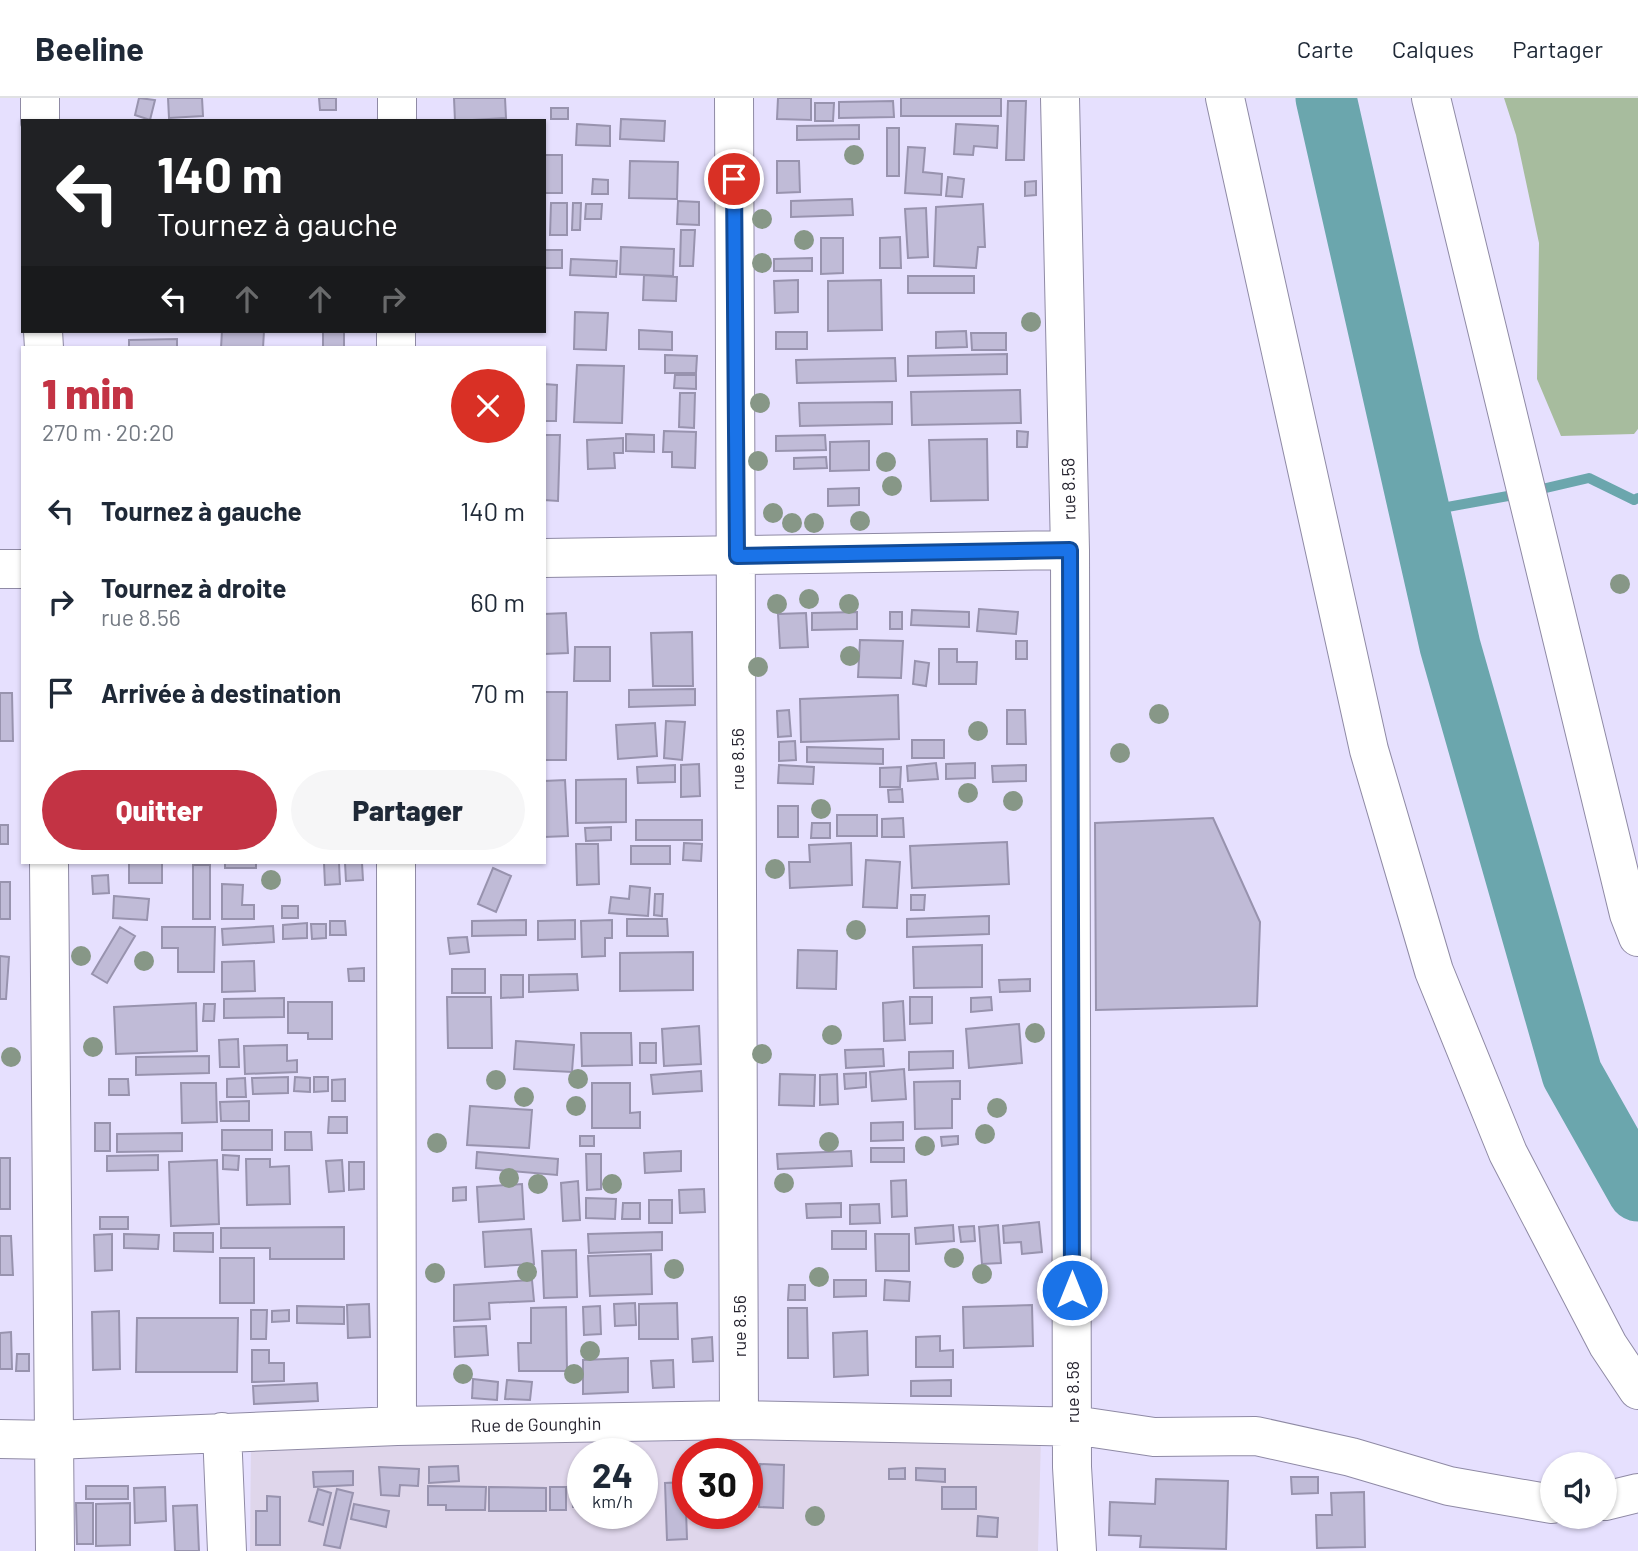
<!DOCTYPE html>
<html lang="fr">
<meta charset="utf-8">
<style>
body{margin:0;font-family:Barlow,sans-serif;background:#f6f6f7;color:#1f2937;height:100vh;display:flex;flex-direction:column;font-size:26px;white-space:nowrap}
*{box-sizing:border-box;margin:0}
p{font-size:23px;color:#747a83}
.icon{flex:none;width:38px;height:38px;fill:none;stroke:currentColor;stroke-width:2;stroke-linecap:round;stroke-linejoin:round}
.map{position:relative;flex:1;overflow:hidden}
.sheet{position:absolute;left:21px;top:248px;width:525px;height:518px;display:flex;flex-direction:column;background:#fff;border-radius:0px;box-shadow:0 2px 5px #0004}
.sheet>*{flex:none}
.guide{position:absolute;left:21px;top:21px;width:525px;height:214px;border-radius:0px;box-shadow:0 2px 5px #0004;background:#202124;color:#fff;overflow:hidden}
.buttons{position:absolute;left:1540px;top:1354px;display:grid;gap:14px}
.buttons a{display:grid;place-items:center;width:77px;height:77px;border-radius:50%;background:#fff;box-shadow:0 2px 5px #0004;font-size:35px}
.speed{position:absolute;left:567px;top:1340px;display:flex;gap:14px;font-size:35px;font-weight:700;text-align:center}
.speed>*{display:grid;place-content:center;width:91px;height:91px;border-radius:50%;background:#fff;box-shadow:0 2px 5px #0004;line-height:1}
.speed small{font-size:18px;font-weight:400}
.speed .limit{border:10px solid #d22;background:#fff;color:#111}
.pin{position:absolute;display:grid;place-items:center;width:60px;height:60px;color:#fff;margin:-30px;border:4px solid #fff;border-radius:50%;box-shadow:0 2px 7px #0007}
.me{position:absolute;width:77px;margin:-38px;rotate:0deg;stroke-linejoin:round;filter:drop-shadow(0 0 5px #0008)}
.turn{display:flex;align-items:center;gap:24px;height:147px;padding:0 21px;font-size:32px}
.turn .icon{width:91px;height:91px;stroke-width:2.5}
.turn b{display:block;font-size:49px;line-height:60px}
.lanes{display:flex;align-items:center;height:66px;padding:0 21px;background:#0003;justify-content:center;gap:35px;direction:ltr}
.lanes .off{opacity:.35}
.round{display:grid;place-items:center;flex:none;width:74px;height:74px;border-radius:37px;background:#f6f6f7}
.summary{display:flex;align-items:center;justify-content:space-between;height:119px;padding:0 21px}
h1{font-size:42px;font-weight:800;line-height:52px;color:#c33344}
.button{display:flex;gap:14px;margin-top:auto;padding:14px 21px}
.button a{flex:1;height:80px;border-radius:42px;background:#c33344;color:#fff;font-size:28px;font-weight:800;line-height:80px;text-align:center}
.button a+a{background:#f6f6f7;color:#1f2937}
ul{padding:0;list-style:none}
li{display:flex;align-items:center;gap:21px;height:91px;padding:0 21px}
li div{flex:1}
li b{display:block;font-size:26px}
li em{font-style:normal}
header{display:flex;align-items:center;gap:42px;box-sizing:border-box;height:98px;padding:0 35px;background:#fff;border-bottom:2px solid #e0e1e3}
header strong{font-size:33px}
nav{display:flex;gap:38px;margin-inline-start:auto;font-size:24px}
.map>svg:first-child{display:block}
.education{fill:#dfd6eb;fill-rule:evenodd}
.green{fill:#a7bc9e}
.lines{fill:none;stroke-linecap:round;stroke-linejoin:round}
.stream{stroke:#6ba6ad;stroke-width:10}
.river{stroke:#6ba6ad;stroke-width:61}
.building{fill:#c0bbd7;stroke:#9893ae;stroke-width:2}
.minor-casing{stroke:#8f8aa5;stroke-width:40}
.minor{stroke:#fff;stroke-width:38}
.tree{fill:#879787}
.route-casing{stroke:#114b97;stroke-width:18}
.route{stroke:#1a73e8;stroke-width:12}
.labels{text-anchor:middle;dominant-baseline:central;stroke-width:5;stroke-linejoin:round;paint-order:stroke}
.street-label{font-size:18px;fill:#272530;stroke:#fff}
</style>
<header>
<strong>Beeline</strong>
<nav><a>Carte</a><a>Calques</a><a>Partager</a></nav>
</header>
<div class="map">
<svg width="1638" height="1453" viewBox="0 0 1638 1453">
<rect width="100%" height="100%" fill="#e6e0fe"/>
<path class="education" d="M1041,1339l-3,114h-788l1,-105zM583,1356h59v60h-59zM688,1356h59v60h-59z"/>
<path class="green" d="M1504,0h134v331l-4,5 -73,2 -24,-57 2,-136 -23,-108z"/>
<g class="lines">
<path class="stream" d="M1546,390l43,-10 45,22 4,-2
M1420,414l88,-16"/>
<path class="river" d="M1326,0l124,548 122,428 66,117"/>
</g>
<path class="building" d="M139,0l16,2 -5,20 -15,-5z
M168,0h34l1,18 -34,2z
M319,0h17v12h-16z
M454,0h51l1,20 -51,3z
M778,0h33v22l-34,-1z
M901,0h100v18h-100z
M893,3l1,16 -55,1v-16z
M1008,3h18l-2,59h-18z
M815,5h19l-1,18h-18z
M551,10h17v11h-17z
M621,21l44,2 -1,20 -44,-2z
M577,26l33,2v20l-34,-1z
M956,26l42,2 -1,22 -23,-2 -1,9 -19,-1z
M859,27v14l-62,1v-14z
M887,30h12v48h-12z
M908,49l17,1 -2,24 19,2 -1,21 -36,-2z
M544,57h18v38h-18z
M630,63l48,1 -1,37 -48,-1z
M777,63h22l1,31 -23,1z
M948,79l16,2 -2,18 -16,-1z
M593,81l15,1v14h-16z
M1036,83v14l-11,1v-14z
M852,101l1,16 -62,2v-16z
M678,103l21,1v23l-22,-1z
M551,105h16v32h-17z
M573,105h8l-1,27h-8z
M586,106h16l-1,15h-16z
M983,106l2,43h-7l-2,21 -42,-2 2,-59z
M926,110l2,49 -20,1 -3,-49z
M681,132h14l-2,36h-13z
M900,139l1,31h-21v-30z
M821,140h22v35l-22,1z
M621,149l53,2 -1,27 -53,-2z
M544,152h18v18h-18z
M812,160v13h-38v-12z
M571,161l46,2 -1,16 -46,-2z
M644,177l33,2 -1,24 -33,-1z
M908,178h66v17h-66z
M798,182v32l-23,1 -1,-32z
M881,182l1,50 -54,1v-50z
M575,214l33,1 -2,37 -32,-1z
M639,232l33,2v18l-33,-1z
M222,233h42l-1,17h-42z
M323,233h21v16l-21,1z
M966,233l1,16 -31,1v-16z
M776,234h31v17h-31z
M971,235h35v17h-34z
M177,241v9h-48v-8z
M1007,256v20l-99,2v-20z
M665,257l32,1 -1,17h-31z
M895,260l1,23 -99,2 -1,-23z
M577,267l47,1 -2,57 -48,-1z
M675,277h21v14l-22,-1z
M544,286l13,1 -1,36h-12z
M1020,292l1,33 -109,2 -1,-33z
M680,295h15l-1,35 -15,-1z
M892,304v22l-92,2 -1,-23z
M664,333l32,1 -1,36 -23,-1v-15h-9z
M1017,333l11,1 -1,15h-10z
M626,336l28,1v17l-28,-1z
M544,337h16l-2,66 -14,-1z
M825,337l1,15 -50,1v-15z
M623,340v15h-9l1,15 -27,1 -1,-29z
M987,341l1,61 -57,1 -2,-61z
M869,343v29l-39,1v-29z
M826,359l1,11 -33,1v-11z
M859,390v17l-31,1v-17z
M979,511l39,3 -2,22 -39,-3z
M912,512l57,2v15l-58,-2z
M857,514v17l-45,1v-17z
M890,514h12v17h-12z
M566,515l2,40 -24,1v-40z
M806,515l2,34 -28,1 -2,-34z
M692,534l1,54h-40l-2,-53z
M860,542l43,1 -2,37 -43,-1z
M1016,543h11v18h-11z
M575,549h35v34h-36z
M939,551h18v13h20l-1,22h-37z
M915,563l14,2 -3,23 -13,-2z
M695,591v16l-66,2v-17z
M544,594h23l-1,68h-22z
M0,595h12l1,48h-13z
M898,597l1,44 -98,3 -1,-43z
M789,612l2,26 -13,1 -1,-26z
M1007,612h18l1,34h-19z
M666,623l19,1 -3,38 -18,-2z
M655,625l2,33 -39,3 -2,-34z
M912,642h32v18h-32z
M795,643l1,19 -17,1v-19z
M807,649l76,2v15l-76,-2z
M936,665l2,16 -30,2 -1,-15z
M975,665v15l-29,1v-15z
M699,666l1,32 -19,1v-32z
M675,667v17l-37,1 -1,-16z
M779,667l35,2 -1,17 -35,-1z
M1026,667v16l-33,1 -1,-16z
M901,669l-1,20h-20v-19z
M626,681v43l-50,1v-43z
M565,682l3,56 -24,1v-56z
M902,691l1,13h-14l-1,-12z
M778,708h20v31h-20z
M837,717h40v21h-40z
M903,720l1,19h-22v-18z
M1213,720l47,104 -3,84 -161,4 -1,-187z
M636,722h66v20h-66z
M812,725h18v15h-19z
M0,727h8v19h-8z
M611,729v13l-25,1 -1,-13z
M1007,744l2,42 -97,4 -2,-42z
M684,745l18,1 -1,17 -18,-1z
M851,745l1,42 -62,3 -1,-26h21l-1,-17z
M576,746h22l1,40 -22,1z
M631,748h39v18h-39z
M866,762l34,2 -3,46 -34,-1z
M129,765h33v20h-33z
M225,765h31v5h-31z
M324,765h15l1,21 -15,1z
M345,765h17l1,17 -17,1z
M193,767h17v54h-17z
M493,770l18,8 -15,36 -18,-8z
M108,777l1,18 -16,1 -1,-18z
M0,784h10v37h-10z
M222,786l21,1 -1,20h12v14h-32z
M630,788l20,2 -2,28 -39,-3 2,-16 18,2z
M655,796h8l-1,22 -8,-1z
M911,797h14l-1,15h-13z
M114,798l35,3 -2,21 -34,-2z
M282,808h16v12h-16z
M989,818v18l-82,3v-18z
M627,821h40l1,17h-41z
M526,822v15l-54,1v-15z
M575,822v19l-37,1v-19z
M612,822v18h-7v18l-23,1 -1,-36z
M330,823h15l1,14h-16z
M307,825v15l-24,1v-14z
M311,826h15v14l-14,1z
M273,828l1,16 -51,3 -1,-16z
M120,829l15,9 -28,47 -15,-9z
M162,829h53l-1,45h-36v-24h-16z
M467,839l2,15 -19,2 -2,-16z
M982,847v42l-68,1 -1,-41z
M798,852l39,1 -1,38 -39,-1z
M693,854v38l-73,1v-38z
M0,858l9,1 -3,42h-6z
M254,863l1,30 -33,1v-30z
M364,870v13h-15l-1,-12z
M452,871h33v24h-33z
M577,876l1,16 -49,2v-17z
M501,877h22v22l-22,1z
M1030,881v12l-30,1 -1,-12z
M447,899h44l1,51h-44z
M910,899h22v26l-22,1z
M991,899l1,13 -21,2v-14z
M284,900v19l-60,1v-19z
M903,903l2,39 -21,1 -1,-38z
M288,904h44v37h-24v-6h-20z
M196,905l1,48 -81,3 -2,-47z
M204,906h11l-1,17h-11z
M1019,926l3,39 -53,5 -3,-39z
M699,928l2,38 -37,2 -2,-37z
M581,935h50l1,32 -50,1z
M238,941l1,28h-19l-1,-27z
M516,943l58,4 -2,27 -58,-3z
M640,945h16v20h-16z
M287,947v16l10,-1v12l-52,2 -1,-28z
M883,951l1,17 -38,2 -1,-18z
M953,953v17l-44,2v-18z
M209,958v17l-73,2v-18z
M904,971l2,30 -34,2 -2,-29z
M701,973l1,20 -49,3 -2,-19z
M866,975v14l-21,2 -1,-15z
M780,976l35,1 -1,31 -35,-1z
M837,976l1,30 -18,1v-30z
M288,979v16l-35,1 -1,-16z
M295,979l15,1v14l-16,-1z
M314,979h14v14l-14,1z
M245,980l1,19h-19v-18z
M109,981h19l1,16h-20z
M345,981v22h-13v-21z
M960,983v18h-8v29l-37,1 -1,-47z
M181,985h35l1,39 -35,1z
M592,985h38v30l10,-1v16h-48z
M249,1003v20h-28l-1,-19z
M470,1008l62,4 -3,38 -62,-3z
M329,1019h18v16h-19z
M903,1024v18l-32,1v-18z
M95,1025h15v28h-15z
M222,1032h50v20h-50z
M285,1034h26l1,18h-27z
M182,1035v18l-65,1v-18z
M580,1038h14v10h-14z
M958,1038v8l-16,2 -1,-9z
M871,1050h33v14h-33z
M681,1053v20l-36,2 -1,-20z
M851,1053l1,15 -74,3 -1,-15z
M477,1054l81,7 -1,16 -81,-7z
M586,1056h15v35l-14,1z
M158,1057v15l-51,1v-15z
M223,1057l16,1 -1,14 -15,-1z
M0,1060h10v51h-10z
M246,1061h24v8l19,-1 1,38 -43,1z
M217,1062l2,64 -48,2 -2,-64z
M342,1062l2,31 -15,1 -3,-31z
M349,1064h15v27l-15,1z
M906,1082l1,36 -15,1 -1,-36z
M578,1083l2,39 -17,1 -2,-38z
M522,1086l2,35 -45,3 -2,-35z
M466,1089v13l-13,1v-13z
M704,1091l1,23 -25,1 -1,-23z
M586,1100l30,1 -1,20 -29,-1z
M649,1102h23v23h-23z
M623,1105h17v16h-18z
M841,1105v14l-34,1 -1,-14z
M879,1106l1,19 -30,1v-19z
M100,1119h28v12h-28z
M1039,1124l3,30 -20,2 -1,-12 -17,1 -1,-17z
M953,1127l1,16 -38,3 -1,-16z
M998,1127l3,38 -19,1 -3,-37z
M974,1128l1,15 -14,1 -2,-15z
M344,1129v32h-74v-11h-49v-20z
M531,1131l3,35 -49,3 -2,-35z
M832,1133h34v18h-34z
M662,1134v18l-73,3 -1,-19z
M174,1135h39v19l-39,-1z
M112,1136v36l-17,1 -1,-36z
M124,1136l35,1 -1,14 -34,-1z
M875,1136h34v37h-33z
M0,1138h11l2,39h-13z
M576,1152l1,47 -33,1 -2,-47z
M651,1156l1,40 -62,2 -2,-40z
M220,1160h34v45h-34z
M532,1182l2,21 -45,2 1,16 -36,2v-36z
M834,1182h32v16l-32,1z
M885,1182l25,2 -1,19 -25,-1z
M789,1187h16v15h-17z
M635,1205l1,22 -21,1 -1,-22z
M677,1205l1,36h-39v-35z
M369,1206l1,33 -22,1 -1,-33z
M1032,1207l1,41 -69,2 -1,-41z
M297,1208l47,1v17l-47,-1z
M600,1208l1,28 -17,1 -1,-28z
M566,1209l1,64h-48l-1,-28h13v-35z
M788,1210h19l1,50h-20z
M251,1212h16l-1,29h-15z
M289,1212v11l-17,1v-11z
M119,1213l1,58 -27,1 -1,-58z
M137,1220h101l-1,54h-101z
M486,1228l2,29 -33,2 -1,-30z
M867,1233l1,44 -34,2 -1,-44z
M11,1234l1,37h-12v-36z
M940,1238v15l13,-1v17h-37v-30z
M712,1239l1,24 -20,1 -1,-23z
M252,1252h17v13h15v18l-32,1z
M17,1256h12v17h-13z
M628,1260v34l-45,2v-34z
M673,1262l1,27 -21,1 -2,-27z
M473,1281l25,3 -1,18 -25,-2z
M507,1282l25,2 -2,18 -25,-1z
M951,1282v16h-40v-15z
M317,1285l1,18 -64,3 -1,-18z
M760,1366l24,1 -1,43 -24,-1z
M458,1368l1,15 -30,2v-16z
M379,1369l40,2 -1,17 -18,-1 -1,11 -18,-1z
M905,1370v11h-16v-10z
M916,1370l29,1v13l-29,-2z
M353,1373v14l-39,2 -1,-15z
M1291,1379h27v16l-26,1z
M1156,1381l72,2 -2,68 -86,-2 1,-11 -32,-1 1,-33 45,2z
M685,1384l2,57 -20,1 -2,-57z
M571,1387h12v22h-10z
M86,1388h42v13h-42z
M428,1388l58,1 -1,23h-39v-5h-18z
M165,1389l1,34 -31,2 -1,-35z
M489,1389l57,1v23h-57z
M550,1389h16v23h-16z
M942,1389h34v22h-34z
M318,1391l13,4 -8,32 -14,-4z
M337,1391l16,4 -13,55 -16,-3z
M1364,1394l1,55 -48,1 -1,-33h16l-1,-22z
M267,1398l13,1v48h-24v-34h11z
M76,1405h17v41h-16z
M130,1405v42l-34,1v-42z
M354,1406l35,7 -3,16 -35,-8z
M197,1407l2,46h-24l-2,-45z
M978,1418l20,2 -1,19 -20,-1z"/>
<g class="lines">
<g class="minor-casing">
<path id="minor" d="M40,0v23
M734,0l5,1322
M1060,0l10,452 2,917 5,84
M1225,0l144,652 65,221 74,182 100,192 30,45
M1431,0l198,816 9,23
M397,23v-23
M43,233l1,17
M396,250v-17
M544,460l526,-8
M0,471h23
M49,765l6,688
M396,765l1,563
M222,1334l5,119
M0,1341l54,1 343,-14 342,-6 348,7 67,10 102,-1 95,21 98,29 103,18
M1605,1403l33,-8"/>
</g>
<use href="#minor" class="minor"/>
</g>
<g class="tree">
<circle cx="854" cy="57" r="10"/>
<circle cx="762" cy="121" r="10"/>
<circle cx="804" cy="142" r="10"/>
<circle cx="762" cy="165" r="10"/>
<circle cx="1031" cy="224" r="10"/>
<circle cx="760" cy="305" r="10"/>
<circle cx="758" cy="363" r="10"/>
<circle cx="886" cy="364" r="10"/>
<circle cx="892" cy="388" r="10"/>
<circle cx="773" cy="415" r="10"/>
<circle cx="860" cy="423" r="10"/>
<circle cx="792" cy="425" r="10"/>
<circle cx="814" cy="425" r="10"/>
<circle cx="1620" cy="486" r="10"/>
<circle cx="809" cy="501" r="10"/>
<circle cx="777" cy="506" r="10"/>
<circle cx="849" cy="506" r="10"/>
<circle cx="850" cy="558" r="10"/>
<circle cx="758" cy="569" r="10"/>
<circle cx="1159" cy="616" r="10"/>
<circle cx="978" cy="633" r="10"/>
<circle cx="1120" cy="655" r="10"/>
<circle cx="968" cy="695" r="10"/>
<circle cx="1013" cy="703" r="10"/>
<circle cx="821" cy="711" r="10"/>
<circle cx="775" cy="771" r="10"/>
<circle cx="271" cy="782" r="10"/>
<circle cx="856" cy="832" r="10"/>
<circle cx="81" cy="858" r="10"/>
<circle cx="144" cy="863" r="10"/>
<circle cx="1035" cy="935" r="10"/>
<circle cx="832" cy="937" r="10"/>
<circle cx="93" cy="949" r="10"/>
<circle cx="762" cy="956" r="10"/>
<circle cx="11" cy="959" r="10"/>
<circle cx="578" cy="981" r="10"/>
<circle cx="496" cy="982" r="10"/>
<circle cx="524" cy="999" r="10"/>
<circle cx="576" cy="1008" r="10"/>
<circle cx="997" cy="1010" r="10"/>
<circle cx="985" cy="1036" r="10"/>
<circle cx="829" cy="1044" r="10"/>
<circle cx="437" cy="1045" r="10"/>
<circle cx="925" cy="1048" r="10"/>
<circle cx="509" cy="1080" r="10"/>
<circle cx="784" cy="1085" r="10"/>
<circle cx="538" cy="1086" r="10"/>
<circle cx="612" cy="1086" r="10"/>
<circle cx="954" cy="1160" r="10"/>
<circle cx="674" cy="1171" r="10"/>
<circle cx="527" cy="1174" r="10"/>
<circle cx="435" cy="1175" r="10"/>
<circle cx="982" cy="1176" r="10"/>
<circle cx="819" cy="1179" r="10"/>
<circle cx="590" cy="1253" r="10"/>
<circle cx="463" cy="1276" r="10"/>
<circle cx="574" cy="1276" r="10"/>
<circle cx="815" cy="1418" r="10"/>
</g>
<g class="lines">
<g class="route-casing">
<path id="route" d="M734,81l3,377 333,-6 2,740"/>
</g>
<use href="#route" class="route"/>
</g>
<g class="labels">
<g class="street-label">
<text transform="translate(1068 391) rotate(-91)">rue 8.58</text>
<text transform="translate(737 661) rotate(-90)">rue 8.56</text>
<text transform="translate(739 1228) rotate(-90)">rue 8.56</text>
<text transform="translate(1072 1294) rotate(-90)">rue 8.58</text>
<text transform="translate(536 1326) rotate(-1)">Rue de Gounghin</text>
</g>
</g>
</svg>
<div class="buttons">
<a><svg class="icon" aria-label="sound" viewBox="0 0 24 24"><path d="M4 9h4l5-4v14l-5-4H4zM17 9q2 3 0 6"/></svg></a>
</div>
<div class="speed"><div>24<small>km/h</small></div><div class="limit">30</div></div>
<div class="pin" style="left:734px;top:81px;background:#d93025"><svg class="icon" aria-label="arrive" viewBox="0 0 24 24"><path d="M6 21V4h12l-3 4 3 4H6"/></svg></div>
<svg class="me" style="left:1072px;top:1192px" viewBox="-20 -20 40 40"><circle r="17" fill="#1a73e8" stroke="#fff" stroke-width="3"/><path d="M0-11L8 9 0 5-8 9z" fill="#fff"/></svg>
<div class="guide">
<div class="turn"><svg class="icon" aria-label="left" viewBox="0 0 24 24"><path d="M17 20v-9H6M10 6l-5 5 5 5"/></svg><div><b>140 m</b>Tournez à gauche</div></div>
<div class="lanes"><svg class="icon" aria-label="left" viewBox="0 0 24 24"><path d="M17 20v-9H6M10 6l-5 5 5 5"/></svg><svg class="icon off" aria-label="ahead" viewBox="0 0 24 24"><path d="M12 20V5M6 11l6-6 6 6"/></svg><svg class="icon off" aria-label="ahead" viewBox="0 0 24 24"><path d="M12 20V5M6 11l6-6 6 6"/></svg><svg class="icon off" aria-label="right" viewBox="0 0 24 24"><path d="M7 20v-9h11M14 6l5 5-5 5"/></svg></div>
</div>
<section class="sheet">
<div class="summary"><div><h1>1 min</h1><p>270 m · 20:20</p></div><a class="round" style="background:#d93025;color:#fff"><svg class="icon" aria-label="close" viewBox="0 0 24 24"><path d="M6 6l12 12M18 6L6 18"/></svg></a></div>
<ul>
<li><svg class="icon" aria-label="left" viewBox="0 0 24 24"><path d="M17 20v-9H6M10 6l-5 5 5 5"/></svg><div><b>Tournez à gauche</b></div><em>140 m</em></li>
<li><svg class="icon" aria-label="right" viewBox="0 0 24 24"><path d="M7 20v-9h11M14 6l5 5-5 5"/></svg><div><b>Tournez à droite</b><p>rue 8.56</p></div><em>60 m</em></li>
<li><svg class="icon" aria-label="arrive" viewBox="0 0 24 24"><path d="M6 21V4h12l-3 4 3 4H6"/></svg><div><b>Arrivée à destination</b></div><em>70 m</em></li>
</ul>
<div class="button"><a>Quitter</a><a>Partager</a></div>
</section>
</div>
